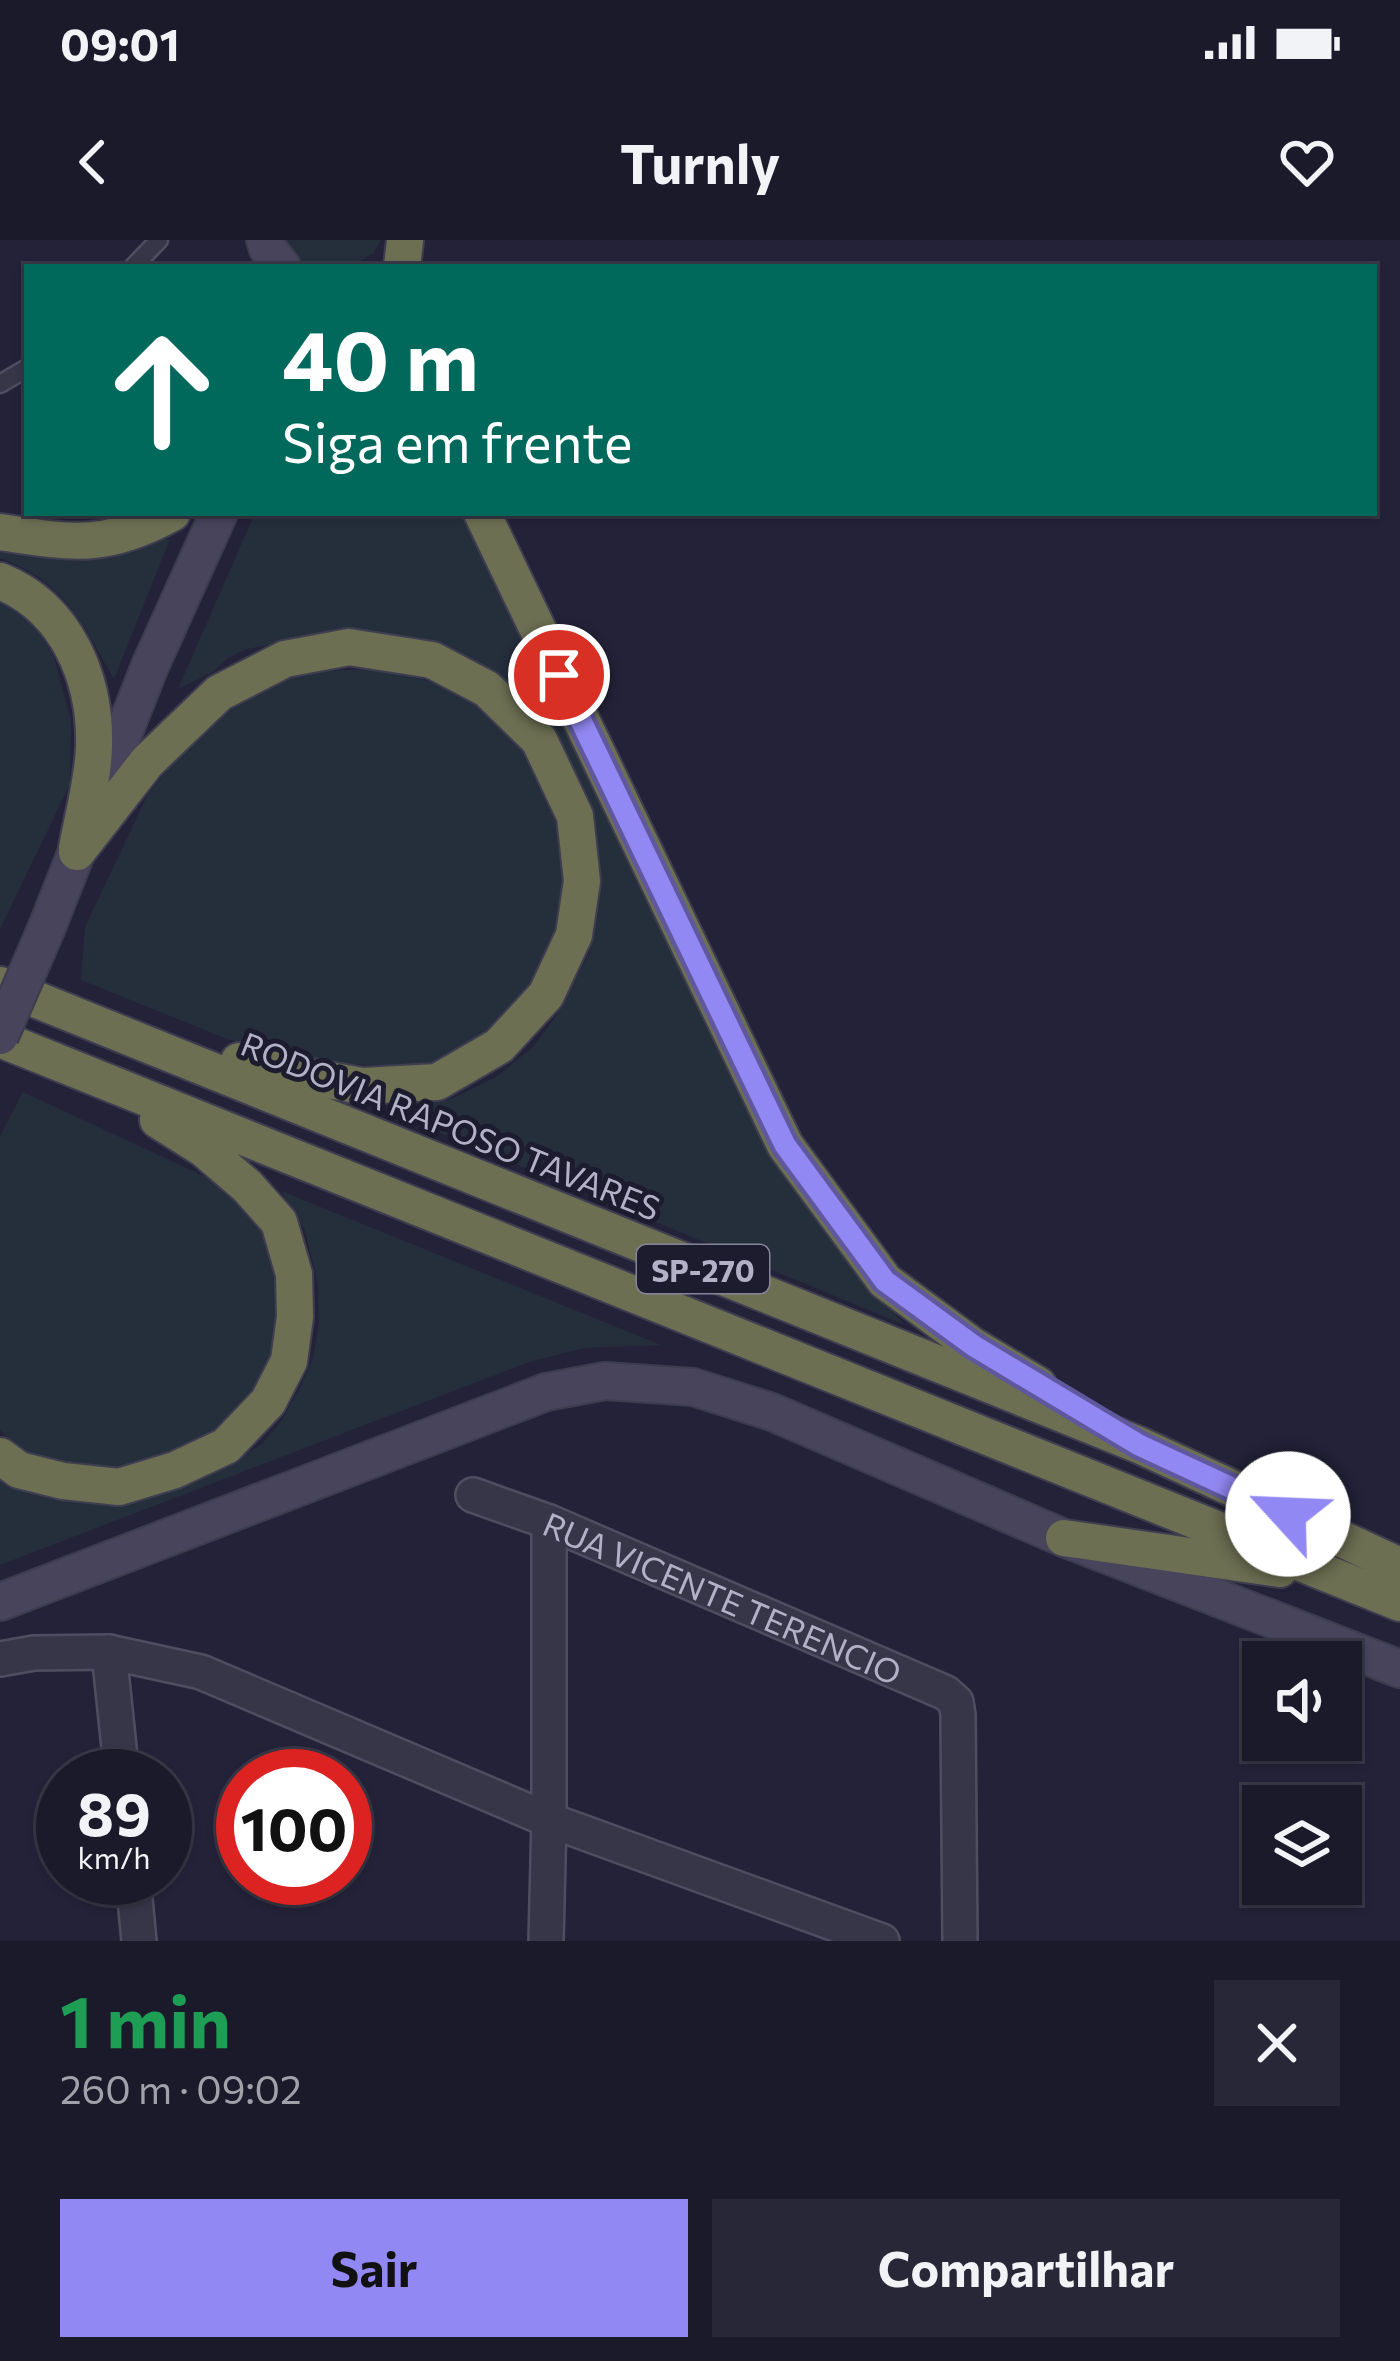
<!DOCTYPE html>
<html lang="pt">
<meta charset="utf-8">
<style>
body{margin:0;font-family:Commissioner,sans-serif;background:#282737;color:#f1f3f6;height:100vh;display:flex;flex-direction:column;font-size:45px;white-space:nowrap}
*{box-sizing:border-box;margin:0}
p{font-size:39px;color:#a0a1a9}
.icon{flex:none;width:66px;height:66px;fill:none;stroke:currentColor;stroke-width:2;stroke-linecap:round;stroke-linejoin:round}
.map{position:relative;height:1701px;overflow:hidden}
.panel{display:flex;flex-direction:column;background:#1b1a2b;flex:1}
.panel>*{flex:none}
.guide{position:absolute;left:24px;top:24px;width:1353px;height:252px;border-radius:0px;box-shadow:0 3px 9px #0004,0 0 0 3px #393847;background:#00695c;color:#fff;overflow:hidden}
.buttons{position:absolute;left:1242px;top:1401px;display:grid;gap:24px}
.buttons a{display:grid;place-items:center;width:120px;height:120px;border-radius:0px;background:#1b1a2b;box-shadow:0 3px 9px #0004,0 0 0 3px #393847;font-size:60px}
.speed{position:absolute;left:36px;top:1509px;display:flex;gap:24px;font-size:60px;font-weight:700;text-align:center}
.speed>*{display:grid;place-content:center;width:156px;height:156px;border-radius:50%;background:#1b1a2b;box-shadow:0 3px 9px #0004,0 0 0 3px #393847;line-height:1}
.speed small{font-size:30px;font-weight:400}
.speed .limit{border:18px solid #d22;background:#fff;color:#111}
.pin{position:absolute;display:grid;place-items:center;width:102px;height:102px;color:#fff;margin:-51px;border:6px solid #fff;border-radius:50%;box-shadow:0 3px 12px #0007}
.me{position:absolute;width:132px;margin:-66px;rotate:295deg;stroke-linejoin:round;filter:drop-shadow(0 0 9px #0008)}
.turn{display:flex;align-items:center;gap:42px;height:252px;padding:0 60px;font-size:54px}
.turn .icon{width:156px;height:156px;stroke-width:2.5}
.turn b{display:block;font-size:84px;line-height:102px}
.round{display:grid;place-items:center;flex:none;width:126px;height:126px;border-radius:0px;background:#282737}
.summary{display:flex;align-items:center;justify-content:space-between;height:204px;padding:0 60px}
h1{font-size:72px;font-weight:700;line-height:90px;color:#1e9e55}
.action{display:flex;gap:24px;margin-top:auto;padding:24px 60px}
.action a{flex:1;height:138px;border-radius:0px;background:#9288f3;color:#111;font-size:48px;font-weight:700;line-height:138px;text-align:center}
.action a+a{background:#282737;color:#f1f3f6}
.status{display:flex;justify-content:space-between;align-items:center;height:84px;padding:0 60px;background:#1b1a2b;direction:ltr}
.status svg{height:33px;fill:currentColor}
header{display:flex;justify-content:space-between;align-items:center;height:156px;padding:0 60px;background:#1b1a2b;font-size:54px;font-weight:700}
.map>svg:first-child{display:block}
.green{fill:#252f3c}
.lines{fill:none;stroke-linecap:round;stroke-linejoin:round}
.service-casing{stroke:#4f4e61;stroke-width:21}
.minor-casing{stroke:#4f4e61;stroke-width:38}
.secondary-casing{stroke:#3d3c4f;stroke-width:40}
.motorway-casing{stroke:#3f3e51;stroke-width:40}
.service{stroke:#373649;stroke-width:16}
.minor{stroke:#373649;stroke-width:33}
.secondary{stroke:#47445c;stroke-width:36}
.motorway{stroke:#6d6f53;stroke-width:36}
.secondary-bridge-casing{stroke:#3d3c4f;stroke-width:40;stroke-linecap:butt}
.secondary-bridge{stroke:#47445c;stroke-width:36}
.route-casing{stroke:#5f589e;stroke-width:30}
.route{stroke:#9288f3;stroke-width:21}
.labels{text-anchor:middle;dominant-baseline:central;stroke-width:10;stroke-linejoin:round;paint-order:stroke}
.shield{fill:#1d1b2e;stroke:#868498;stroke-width:3}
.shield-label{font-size:30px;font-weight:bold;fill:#b3b1c5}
.street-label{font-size:33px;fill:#b3b1c5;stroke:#1d1b2e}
</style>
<div class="status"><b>09:01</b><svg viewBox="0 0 49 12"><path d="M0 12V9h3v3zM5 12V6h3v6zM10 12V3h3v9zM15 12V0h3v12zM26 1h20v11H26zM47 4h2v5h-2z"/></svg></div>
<header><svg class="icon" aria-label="back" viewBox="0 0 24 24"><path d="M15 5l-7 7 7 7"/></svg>Turnly<svg class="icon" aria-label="heart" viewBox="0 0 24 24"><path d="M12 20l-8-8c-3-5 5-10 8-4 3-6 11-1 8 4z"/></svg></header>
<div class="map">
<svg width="1400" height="1701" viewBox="0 0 1400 1701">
<rect width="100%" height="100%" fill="#242239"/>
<path class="green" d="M284,0h97l-8,13 -22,14 -41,-1 -14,-8z
M255,273h207l312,636c41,66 78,120 131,176l-515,-213 62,-13 44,-22 37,-30 25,-34 30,-58 9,-41v-88l-34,-80 -41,-49 -35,-28 -57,-22 -91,-15 -92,17 -19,9 -15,14 -35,17z
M170,299l-56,140c-33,-58 -48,-96 -114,-121v-15z
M0,359l29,17 24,38 18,66 -1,64 -70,145z
M366,429l28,2 45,14 34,18 36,31 27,34 18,42 13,46 -14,96 -29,46 -50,46 -38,21h-66l-77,-5 -68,-22 -144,-58 4,-53 62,-131 47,-62 50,-35 41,-21 42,-7z
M23,852l185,86 45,30 18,38 13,43 -14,86 -26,33 -43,33 -33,16 -46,12 -74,-3 -32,-20 -16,-16v-294z
M281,951l380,154 -77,3 -58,15 -526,202v-84l51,18 37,4 47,-6 100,-37 27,-16 20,-24 19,-34 12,-28 6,-36 -1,-37 -13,-55z"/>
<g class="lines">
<g class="service-casing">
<path id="service" d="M133,27l26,-27
M0,144l27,-16"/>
</g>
<g class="minor-casing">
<g id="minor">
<path id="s1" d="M473,1255l76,27 397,171 10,9 2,13 2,226"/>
<path d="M109,1412l13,124"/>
<path d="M0,1419l34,-6 75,-1 92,20 348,148 333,121"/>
<path d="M133,1638l6,63"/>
<path d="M546,1701l3,-121v-298"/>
</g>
</g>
<g class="secondary-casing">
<path id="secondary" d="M265,0l3,9 14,18
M47,687l103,-261 69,-153
M0,1362l546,-210 59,-11 88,6 79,25 292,126 336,131"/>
</g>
<g class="motorway-casing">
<path id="motorway" d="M402,27l3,-26
M482,273l303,632 100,136 88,65 65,39
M0,292c72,11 105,18 172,-19
M0,341c67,27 96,98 94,166 -1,33 -11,68 -17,101
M77,612l70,-90 72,-69 66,-34 64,-12 83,13 55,29 52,51 36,76 7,65 -8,54 -28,60 -47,51 -62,36 -75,4 -84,-15 -39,-10
M0,745l1139,460 261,121
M0,799l1400,564
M0,1216l19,14 44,11 56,6 56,-17 51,-24 42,-44 21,-41 6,-44 -1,-43 -15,-52 -32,-36 -43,-37 -46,-29
M1064,1298l216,31"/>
</g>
<use href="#service" class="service"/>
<use href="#minor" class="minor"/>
<use href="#secondary" class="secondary"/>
<use href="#motorway" class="motorway"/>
<g class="secondary-bridge-casing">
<path id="secondary-bridge" d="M0,796l47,-109"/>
</g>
<use href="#secondary-bridge" class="secondary-bridge"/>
</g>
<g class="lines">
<g class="route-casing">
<path id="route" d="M559,435l226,470 100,136 89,65 165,99 149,69"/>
</g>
<use href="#route" class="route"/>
</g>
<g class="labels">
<rect class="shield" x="637" y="1005" width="132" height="48" rx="9"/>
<g class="shield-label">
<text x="703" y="1029">SP-270</text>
</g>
<g class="street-label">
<text transform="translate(451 885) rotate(22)">RODOVIA RAPOSO TAVARES</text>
<text stroke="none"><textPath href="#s1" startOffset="270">RUA VICENTE TERENCIO</textPath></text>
</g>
</g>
</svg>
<div class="buttons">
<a><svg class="icon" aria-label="sound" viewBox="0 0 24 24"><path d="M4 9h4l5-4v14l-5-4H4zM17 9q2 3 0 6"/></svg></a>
<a><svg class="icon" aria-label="layers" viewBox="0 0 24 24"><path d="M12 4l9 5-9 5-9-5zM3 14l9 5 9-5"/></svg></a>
</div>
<div class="speed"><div>89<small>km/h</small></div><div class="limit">100</div></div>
<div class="pin" style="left:559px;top:435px;background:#d93025"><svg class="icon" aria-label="arrive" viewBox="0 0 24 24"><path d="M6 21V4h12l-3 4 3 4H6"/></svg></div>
<svg class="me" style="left:1288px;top:1274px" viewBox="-20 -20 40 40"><circle r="19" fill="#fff"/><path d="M0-13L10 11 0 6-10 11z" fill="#9288f3"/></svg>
<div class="guide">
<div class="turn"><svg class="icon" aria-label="ahead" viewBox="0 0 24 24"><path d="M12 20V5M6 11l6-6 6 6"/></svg><div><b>40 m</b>Siga em frente</div></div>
</div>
</div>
<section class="panel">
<div class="summary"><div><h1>1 min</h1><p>260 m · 09:02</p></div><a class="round"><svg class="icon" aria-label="close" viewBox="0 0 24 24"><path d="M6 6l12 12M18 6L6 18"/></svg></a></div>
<div class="action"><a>Sair</a><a>Compartilhar</a></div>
</section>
